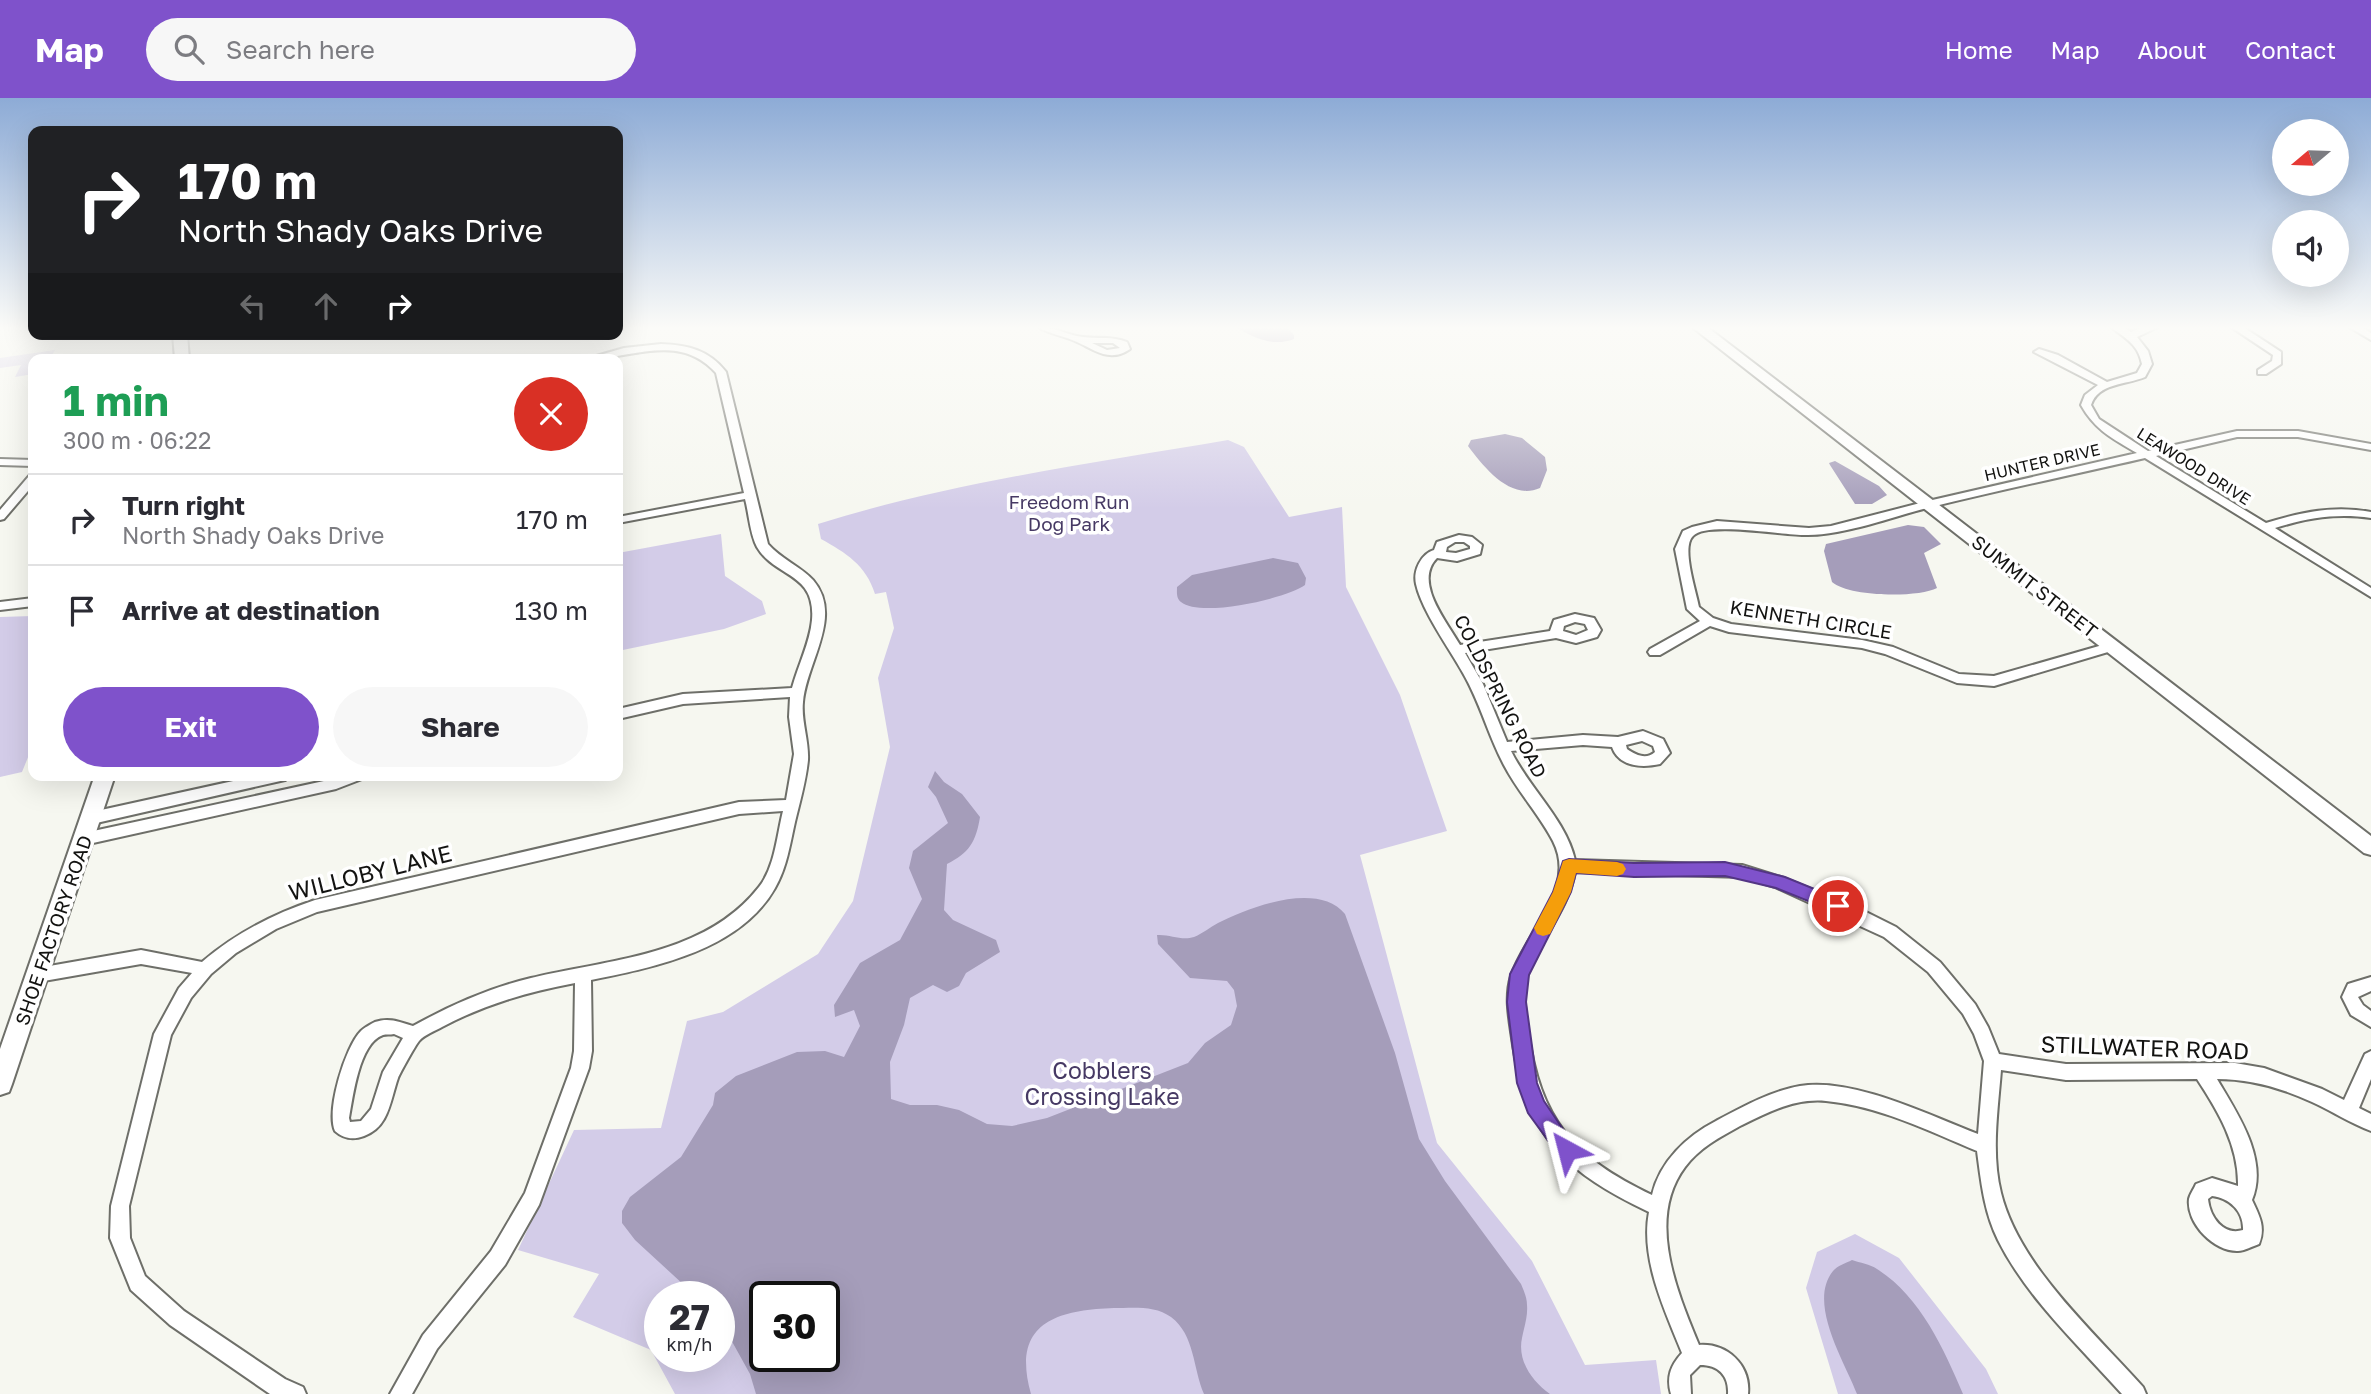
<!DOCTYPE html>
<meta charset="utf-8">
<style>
body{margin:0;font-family:"Golos Text",sans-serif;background:#f7f7f7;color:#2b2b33;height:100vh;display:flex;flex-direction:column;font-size:26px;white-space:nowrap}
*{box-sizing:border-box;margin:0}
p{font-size:23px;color:#7c7c81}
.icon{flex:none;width:38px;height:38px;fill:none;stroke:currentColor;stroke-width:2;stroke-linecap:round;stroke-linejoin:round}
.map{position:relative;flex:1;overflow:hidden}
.panel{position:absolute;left:28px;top:256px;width:595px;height:427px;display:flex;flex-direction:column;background:#fff;border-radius:14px;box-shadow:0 7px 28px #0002}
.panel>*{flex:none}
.guide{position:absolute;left:28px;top:28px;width:595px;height:214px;border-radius:14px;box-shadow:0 7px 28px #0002;background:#202124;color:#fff;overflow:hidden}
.needle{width:46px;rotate:251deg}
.buttons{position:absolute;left:2272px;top:21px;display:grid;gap:14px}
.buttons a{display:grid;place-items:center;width:77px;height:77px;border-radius:50%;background:#fff;box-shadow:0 7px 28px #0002;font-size:35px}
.speed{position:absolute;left:644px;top:1183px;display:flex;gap:14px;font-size:35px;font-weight:700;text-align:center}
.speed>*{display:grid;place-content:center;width:91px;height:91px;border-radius:50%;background:#fff;box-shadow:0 7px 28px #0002;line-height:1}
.speed small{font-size:18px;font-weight:400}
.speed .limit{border:4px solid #111;border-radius:10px;background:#fff;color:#111}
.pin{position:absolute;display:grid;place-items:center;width:60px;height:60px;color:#fff;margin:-30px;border:4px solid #fff;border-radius:50%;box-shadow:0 2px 7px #0007}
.me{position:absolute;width:77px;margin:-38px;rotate:322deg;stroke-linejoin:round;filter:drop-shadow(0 0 5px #0008)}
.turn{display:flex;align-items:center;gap:24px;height:147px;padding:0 35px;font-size:32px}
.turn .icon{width:91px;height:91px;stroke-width:2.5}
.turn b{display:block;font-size:49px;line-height:60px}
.lanes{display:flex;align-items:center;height:66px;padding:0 35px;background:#0003;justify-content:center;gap:35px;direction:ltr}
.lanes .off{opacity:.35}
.round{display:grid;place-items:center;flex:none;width:74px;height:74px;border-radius:37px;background:#f7f7f7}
.summary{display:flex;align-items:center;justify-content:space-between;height:119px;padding:0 35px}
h1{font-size:42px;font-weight:700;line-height:52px;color:#1e9e55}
.button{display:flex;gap:14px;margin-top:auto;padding:14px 35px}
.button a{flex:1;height:80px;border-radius:42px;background:#7f52cb;color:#fff;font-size:28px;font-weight:700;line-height:80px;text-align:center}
.button a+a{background:#f7f7f7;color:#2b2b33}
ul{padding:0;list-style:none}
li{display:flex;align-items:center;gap:21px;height:91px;padding:0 35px;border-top:2px solid #e1e1e2}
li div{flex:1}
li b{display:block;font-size:26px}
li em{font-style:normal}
header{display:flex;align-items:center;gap:42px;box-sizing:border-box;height:98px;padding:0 35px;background:#7f52cb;color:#fff}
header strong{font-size:33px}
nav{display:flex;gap:38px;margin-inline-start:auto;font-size:24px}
.search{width:490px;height:63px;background:#f7f7f7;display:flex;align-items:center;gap:18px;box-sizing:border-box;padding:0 24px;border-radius:38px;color:#7c7c81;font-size:26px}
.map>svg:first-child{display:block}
.green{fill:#d3cce8;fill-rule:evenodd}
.water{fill:#a59dba;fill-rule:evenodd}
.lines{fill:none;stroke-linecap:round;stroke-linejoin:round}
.street-casing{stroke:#6e6f69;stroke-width:4}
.secondary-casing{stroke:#6e6f69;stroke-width:4}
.street{fill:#fff;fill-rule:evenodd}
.secondary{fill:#fff;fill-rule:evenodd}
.route{fill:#7f52cb;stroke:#533584;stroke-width:2}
.slow{fill:#f59e0b}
.labels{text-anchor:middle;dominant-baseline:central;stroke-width:7;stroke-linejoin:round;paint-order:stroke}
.far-street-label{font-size:16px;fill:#131311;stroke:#fff}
.park-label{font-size:19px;fill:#463964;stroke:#fff}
.street-label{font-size:19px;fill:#131311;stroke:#fff}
.near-street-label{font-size:23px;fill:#131311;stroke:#fff}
.near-park-label{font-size:23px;fill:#463964;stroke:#fff}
</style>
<header>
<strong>Map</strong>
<div class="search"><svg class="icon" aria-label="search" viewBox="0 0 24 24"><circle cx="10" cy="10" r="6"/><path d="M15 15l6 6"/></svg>Search here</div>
<nav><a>Home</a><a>Map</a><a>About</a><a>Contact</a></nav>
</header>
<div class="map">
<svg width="2371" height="1296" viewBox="0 0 2371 1296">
<rect width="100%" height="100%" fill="#f6f7f0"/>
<path class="green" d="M55,252l-5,9h-17v15l-18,3 6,-12 -21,3v-10z
M1228,342l16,7 45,70 53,-10 4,80 54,108 47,136 -87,24 77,288 95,118 53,104 71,-5 5,34h-986l-24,-44 -78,-33 26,-43 -81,-24 56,-120 87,-2 26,-107 36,-9 95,-58 35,-53 37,-154 -12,-69 16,-50 -8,-36 -11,2c-9,-29 -29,-41 -54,-55l-3,-15c130,-41 275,-61 410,-84zM660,1199h59v59h-59zM765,1199h59v59h-59z
M721,436l4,42 37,25 4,13 -42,15 -106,22v-98z
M33,518v129l-11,27 -22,5v-160z
M1855,1136l44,24 87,111 12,25h-160l-32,-106 11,-36z"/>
<path class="water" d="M1235,229h52l7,8v4c-21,8 -40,-1 -59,-12z
M1505,336l17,4 23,19 2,13 -7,18c-30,13 -56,-21 -72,-42l3,-6z
M1835,363l44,25 8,9 -15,9h-17l-25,-39 -1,-2z
M1908,427l16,2 17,17 -17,9 13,35c-19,10 -88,9 -105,-6l-8,-31 2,-7z
M1273,460l25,5 8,15 -1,7c-20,14 -105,33 -124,17 -5,-4 -4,-10 -4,-15l15,-12z
M935,673l9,11 18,12 18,23c-4,25 -11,36 -33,47l-3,46 9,10 43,20 4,12 -34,21 -7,13 -12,6 -14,-7 -23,13 -6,27 -14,37 1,37 19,6h27l22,5 28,14 25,2 35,-8 141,-55 17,-20 26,-18 6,-19 -3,-16 -7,-9 -37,-3 -32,-34 -1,-9c13,-1 24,6 37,2 8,-3 16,-10 24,-14 31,-16 100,-42 127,-9l50,139 24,86 26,42 76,103c3,7 6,14 6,21 1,12 -3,22 -5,33 -5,23 11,44 28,56h-346c-11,-25 -9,-59 -33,-77 -16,-12 -39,-9 -57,-9 -59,2 -103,16 -83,86h-275l-6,-20 -31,-56v-21h-22l-62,-57 -13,-17v-12l8,-14 51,-40 32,-52 2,-12 21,-17 61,-24 28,-1 19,6 16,-31 -6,-16 -19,7 -1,-12 26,-42 40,-23 22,-41 -13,-31 4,-17 35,-28 -12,-26 -8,-10zM765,1199h59v59h-59z
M1852,1162c8,3 18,4 25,9 43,27 67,80 86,125h-106c-12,-32 -50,-91 -24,-123 4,-5 13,-8 19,-11z"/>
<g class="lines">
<g class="street-casing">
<path id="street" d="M1038,229c18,0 28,8 45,10 16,2 29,-1 44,5l3,7c-20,14 -35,1 -53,-7 -13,-6 -27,-8 -39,-15zM1092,245h21l7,5 -13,2z
M2111,229h12l8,5 12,-5h15l-21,10 11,14 4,13 -7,13c-19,8 -47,6 -54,28l8,14 49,32 89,-20h61l73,13v6l-73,-13h-61l-81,19 110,67c36,-11 68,-18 105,-11v6c-35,-5 -63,0 -96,10l96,60v9l-226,-139c-73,17 -146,32 -218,50 -35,9 -83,27 -119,27 -22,1 -101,-14 -115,1 -12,11 3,55 6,71l14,11 18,6 131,16 31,7 66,27 35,2 119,-34 5,1 1,3 -1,3 -124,37 -37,-3 -72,-29 -23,-6 -133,-16 -19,-6 -50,29h-10l-2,-3 2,-3 50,-28 -13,-12 -12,-60 8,-18 9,-4 25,-6 92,7 22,-2 97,-25 209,-48c-24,-14 -42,-23 -56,-48l4,-10 13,-10 -64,-33 5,-3 19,6 49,27 30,-9 5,-9c-4,-20 -16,-25 -31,-37z
M2231,229h12l38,25v12l-15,10h-8v-4l14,-9 1,-6z
M2349,229h13l9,6v7z
M661,246c27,1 48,6 65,28l42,172c13,15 32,22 45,36 31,36 -7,83 -10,122 -2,19 6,38 5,58 -2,21 -8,41 -13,62 -5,22 -8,45 -20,66 -35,62 -120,79 -184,92l1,71 -3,17 -50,137 -34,60 -68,84 -25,45h-22l33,-59 68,-84 34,-58 46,-125 3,-17 1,-68c-47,9 -90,21 -133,44 -7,4 -18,8 -23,14 -4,5 -19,32 -21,37 -8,23 -9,49 -34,58 -11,4 -20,3 -29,-5 -9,-20 10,-84 26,-100 3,-3 10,-7 14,-9 14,-5 25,0 38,4 38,-21 76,-38 118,-48 79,-19 174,-22 228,-91 16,-20 18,-52 24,-76l-44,3 -422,98 -41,17 -40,24 -25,21 -20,24 -20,37 -42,171 1,32 15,38 39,35 101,68 18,8 3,7h-36l-100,-69 -39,-35 -21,-52 1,-32 43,-172 25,-46 13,-15 -51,-9 -103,18 -6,-2 -2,-5 2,-5 6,-2 103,-18 61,12c34,-29 71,-48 113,-62l424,-98 47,-2 8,-46 -5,-37 1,-20 -107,7 -65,15v-10l65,-15 109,-6c6,-23 18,-45 20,-68 4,-48 -37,-42 -55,-73 -7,-13 -8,-33 -12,-48l-127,24v-6l126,-24 -28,-120c-37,-41 -83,-14 -130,-14l38,-11zM394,936l9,4 -20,34 -12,37 -10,12 -11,1 -1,-4c4,-21 10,-75 34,-83 3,-1 7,0 11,-1z
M0,361l33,1v6l-33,-1z
M33,377v10l-29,34 -4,1v-10l29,-34z
M1459,437l13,2 10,8 -2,9 -23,7 -20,-3c-24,24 10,64 23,87l90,-14 4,-11 21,-6 19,4 7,12 -4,7 -21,6 -20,-5 -91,15 18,31 24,58 76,-7 35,2 25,-6 20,8 7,14 -10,11c-18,4 -41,3 -48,-17l-29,-2 -72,6c18,37 55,69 64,109l167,5 42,13 76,31 36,18 44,35 35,42 13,23 11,27 67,10 169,-1 29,5 58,21 22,11 21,-46 6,-3v28l-12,29 12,6v17c-21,-8 -39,-20 -59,-29 -30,-14 -62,-23 -95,-23 20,34 52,80 35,121 7,15 14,27 7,44 -6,2 -15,7 -21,7 -24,1 -52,-28 -49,-52 1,-5 5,-10 7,-15l16,-6 26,8c1,-40 -20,-75 -41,-107l-131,1 -65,-10c-3,40 -10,83 0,123 18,73 93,139 142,194l3,7h-24c-43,-48 -95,-96 -124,-154 -14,-28 -17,-59 -21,-89 -48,-20 -98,-45 -151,-50 -31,-3 -58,11 -86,25 -20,11 -41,22 -55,41 -39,52 -8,125 14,178 28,-2 52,20 49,49h-20c1,-18 -9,-29 -28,-29l-10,10 1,19h-20c-5,-17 0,-29 11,-41 -17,-42 -42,-94 -33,-141 -82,-39 -122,-75 -136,-167 -3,-22 -9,-47 -2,-69 14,-44 67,-86 42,-135 -14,-27 -35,-49 -49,-76 -16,-30 -24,-63 -41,-92 -14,-25 -41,-62 -47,-89 -3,-13 5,-30 18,-34l3,-8zM1455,444h9l6,4v3l-14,4 -10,-1 1,-5zM1575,524l10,2 3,6 -12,5 -13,-4 1,-5zM1642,643l11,5 2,6c-9,8 -19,3 -28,-3l-1,-4zM1575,774l167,5 33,10 109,50 44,35 35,42 11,20 10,27 -6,73c-49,-19 -126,-57 -178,-48 -29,5 -58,21 -84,35 -29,15 -56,40 -64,74 -79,-38 -112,-75 -124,-164 -2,-19 -7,-40 0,-58 13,-35 40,-63 47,-101zM2212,1098c18,2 32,16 31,34 -20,6 -33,-13 -35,-31z
M33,500v8l-33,4v-8z
M260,677h32l-7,5 -193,44 -5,-2 -2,-4 2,-4 5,-2z
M343,677h21l-2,4 -26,10 -252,56 -5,-2 -2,-4 2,-4 5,-2 249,-54z
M2371,879v14l-13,6 5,8 8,6v16l-20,-12 -9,-18 6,-13z"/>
</g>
<g class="secondary-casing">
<path id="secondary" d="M1692,229h15l664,509v19l-7,-2z
M173,236h14l2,25h-14z
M95,677h20l-103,309 -3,8 -9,3v-46z"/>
</g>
<use href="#street" class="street"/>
<use href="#secondary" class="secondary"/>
</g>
<linearGradient id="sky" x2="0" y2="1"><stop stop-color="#8dabd6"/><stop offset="0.56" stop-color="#fbfbf8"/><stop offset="1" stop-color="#fbfbf8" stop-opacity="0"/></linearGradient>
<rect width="2371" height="411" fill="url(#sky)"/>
<path class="route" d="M1569,761l65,4 91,-1 60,15 59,24 2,5 -2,5 -6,2 -62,-25 -51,-12 -91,1 -58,-4 -5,19 -42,83 -3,27 11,81 7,18 33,49 -3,7 -7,2 -7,-2 -32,-44 -11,-30 -10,-81 3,-28 43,-82 10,-31z"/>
<path class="slow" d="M1569,761l48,3 6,2 3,5 -3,5 -6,2 -41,-3 -5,19 -21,42 -7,2 -6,-2 -3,-6 19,-36 10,-31z"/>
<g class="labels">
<g class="far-street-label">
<text transform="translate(2042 364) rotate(-13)">HUNTER DRIVE</text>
<text transform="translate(2194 368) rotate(32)">LEAWOOD DRIVE</text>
</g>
<g class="park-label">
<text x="1069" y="403">Freedom Run<tspan x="1069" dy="22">Dog Park</tspan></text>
</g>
<g class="street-label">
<text transform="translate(2035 488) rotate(38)">SUMMIT STREET</text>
<text transform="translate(1811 521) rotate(9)">KENNETH CIRCLE</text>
<text transform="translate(1501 598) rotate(63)">COLDSPRING ROAD</text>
<text transform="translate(53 832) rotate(-71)">SHOE FACTORY ROAD</text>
</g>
<g class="near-street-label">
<text transform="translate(370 774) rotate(-14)">WILLOBY LANE</text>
<text transform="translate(2145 949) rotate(2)">STILLWATER ROAD</text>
</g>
<g class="near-park-label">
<text x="1102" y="972">Cobblers<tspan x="1102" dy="26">Crossing Lake</tspan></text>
</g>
</g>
</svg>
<div class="buttons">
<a><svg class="needle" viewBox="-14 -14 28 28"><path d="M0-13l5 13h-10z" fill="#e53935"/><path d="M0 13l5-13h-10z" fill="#7c7c81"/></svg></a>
<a><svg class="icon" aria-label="sound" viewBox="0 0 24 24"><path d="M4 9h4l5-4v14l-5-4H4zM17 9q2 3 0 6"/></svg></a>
</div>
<div class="speed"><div>27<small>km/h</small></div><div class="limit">30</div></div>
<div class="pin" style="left:1838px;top:808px;background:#d93025"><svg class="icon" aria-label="arrive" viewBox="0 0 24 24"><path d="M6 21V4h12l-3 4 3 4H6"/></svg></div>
<svg class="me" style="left:1567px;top:1052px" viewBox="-20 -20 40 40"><path d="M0-17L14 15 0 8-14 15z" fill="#7f52cb" stroke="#fff" stroke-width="4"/></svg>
<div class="guide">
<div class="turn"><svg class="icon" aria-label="right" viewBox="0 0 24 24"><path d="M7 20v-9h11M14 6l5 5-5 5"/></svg><div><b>170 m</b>North Shady Oaks Drive</div></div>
<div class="lanes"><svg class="icon off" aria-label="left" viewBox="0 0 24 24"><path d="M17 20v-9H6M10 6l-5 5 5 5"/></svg><svg class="icon off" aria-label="ahead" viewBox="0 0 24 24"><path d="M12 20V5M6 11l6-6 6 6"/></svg><svg class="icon" aria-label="right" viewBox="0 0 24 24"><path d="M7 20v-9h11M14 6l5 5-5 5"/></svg></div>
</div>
<section class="panel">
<div class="summary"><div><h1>1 min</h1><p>300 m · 06:22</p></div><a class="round" style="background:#d93025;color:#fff"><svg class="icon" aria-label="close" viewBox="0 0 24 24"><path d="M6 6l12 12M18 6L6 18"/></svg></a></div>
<ul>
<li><svg class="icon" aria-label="right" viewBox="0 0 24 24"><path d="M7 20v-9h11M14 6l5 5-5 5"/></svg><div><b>Turn right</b><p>North Shady Oaks Drive</p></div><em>170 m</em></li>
<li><svg class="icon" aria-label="arrive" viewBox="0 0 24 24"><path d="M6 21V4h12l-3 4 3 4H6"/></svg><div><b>Arrive at destination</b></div><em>130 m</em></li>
</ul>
<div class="button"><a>Exit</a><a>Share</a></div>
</section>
</div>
